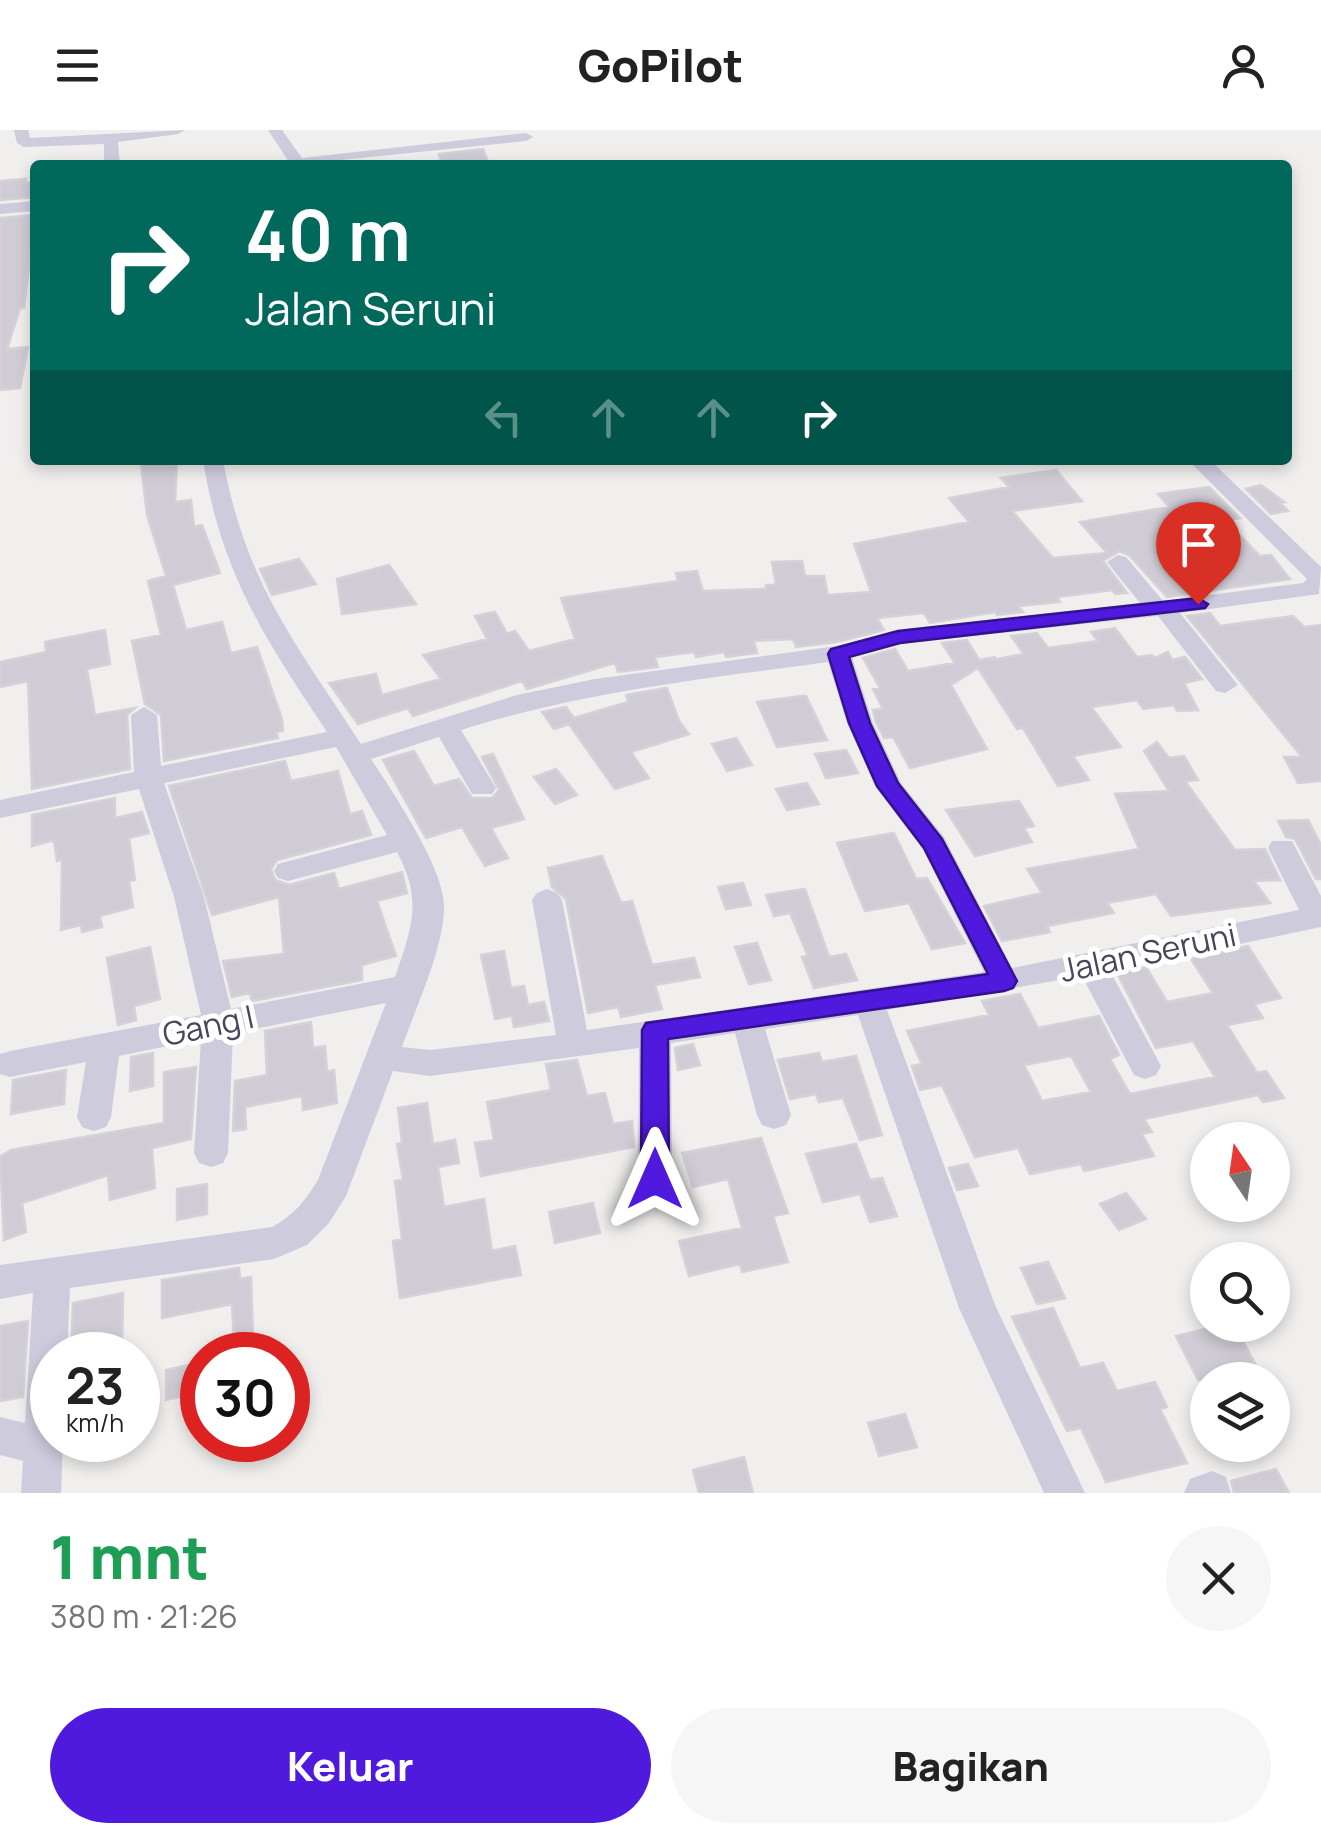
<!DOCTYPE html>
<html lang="id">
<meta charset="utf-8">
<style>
body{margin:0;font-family:Manrope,sans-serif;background:#f6f6f6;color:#222;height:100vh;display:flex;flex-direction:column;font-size:38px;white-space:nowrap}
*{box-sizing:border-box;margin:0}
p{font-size:32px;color:#767676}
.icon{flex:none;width:55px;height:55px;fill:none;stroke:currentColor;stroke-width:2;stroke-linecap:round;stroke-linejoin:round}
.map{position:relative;height:1363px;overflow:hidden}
.details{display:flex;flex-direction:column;background:#fff;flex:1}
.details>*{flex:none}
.hud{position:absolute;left:30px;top:30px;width:1262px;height:305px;border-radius:10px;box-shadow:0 5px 15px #0003;background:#00695c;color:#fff;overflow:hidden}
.needle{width:65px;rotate:347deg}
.fabs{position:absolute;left:1190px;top:992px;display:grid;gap:20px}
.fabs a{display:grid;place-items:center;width:100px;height:100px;border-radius:50%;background:#fff;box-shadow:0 5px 15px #0003;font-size:50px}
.speed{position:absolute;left:30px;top:1202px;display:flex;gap:20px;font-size:50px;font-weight:700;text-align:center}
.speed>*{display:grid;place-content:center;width:130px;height:130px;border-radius:50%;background:#fff;box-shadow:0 5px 15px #0003;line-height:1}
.speed small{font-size:25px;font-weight:400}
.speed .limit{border:15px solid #d22;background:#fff;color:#111}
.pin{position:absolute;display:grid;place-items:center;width:85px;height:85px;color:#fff;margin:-102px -42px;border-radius:50% 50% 50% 0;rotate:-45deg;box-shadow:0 0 10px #0007}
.pin .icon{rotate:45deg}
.me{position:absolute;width:110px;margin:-55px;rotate:0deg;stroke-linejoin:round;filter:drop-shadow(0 0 8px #0008)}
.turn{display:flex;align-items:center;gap:35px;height:210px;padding:0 50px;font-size:45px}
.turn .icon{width:130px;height:130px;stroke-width:2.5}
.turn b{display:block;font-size:70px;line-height:85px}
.lanes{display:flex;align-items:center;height:95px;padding:0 50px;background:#0003;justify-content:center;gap:50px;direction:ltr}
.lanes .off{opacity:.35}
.round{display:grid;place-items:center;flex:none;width:105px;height:105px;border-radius:52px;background:#f6f6f6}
.head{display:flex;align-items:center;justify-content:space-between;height:170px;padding:0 50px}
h1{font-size:60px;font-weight:800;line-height:75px;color:#1e9e55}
.action{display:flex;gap:20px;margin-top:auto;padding:20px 50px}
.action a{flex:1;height:115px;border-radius:60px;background:#4f1add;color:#fff;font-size:40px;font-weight:800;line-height:115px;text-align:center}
.action a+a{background:#f6f6f6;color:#222}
header{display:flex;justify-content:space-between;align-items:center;height:130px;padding:0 50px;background:#fff;font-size:45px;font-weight:800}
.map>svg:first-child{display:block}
.building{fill:#d0ccd5;stroke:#d4d1d9;stroke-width:2.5;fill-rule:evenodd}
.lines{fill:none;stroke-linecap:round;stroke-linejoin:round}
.minor{fill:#cecbdd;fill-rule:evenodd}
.route{fill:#4f1add;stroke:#331190;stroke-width:2.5}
.labels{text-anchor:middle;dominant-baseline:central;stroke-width:10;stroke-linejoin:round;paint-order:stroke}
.street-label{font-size:32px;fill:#49455a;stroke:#fff}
</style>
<header><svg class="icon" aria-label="menu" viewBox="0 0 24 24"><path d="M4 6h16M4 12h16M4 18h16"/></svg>GoPilot<svg class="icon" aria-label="person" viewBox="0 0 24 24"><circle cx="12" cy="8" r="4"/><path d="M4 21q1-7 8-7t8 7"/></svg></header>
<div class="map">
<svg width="1321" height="1363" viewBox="0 0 1321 1363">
<rect width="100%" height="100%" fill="#f0efed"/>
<path class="building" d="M483,19l5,13 -46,3 -3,-11z
M26,49l-1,4 10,-1v15l-35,3v-19z
M35,85l-11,93h-4l-13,41 21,-2 -8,41 -20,2v-172z
M156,330h21l-2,42 16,-2 3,27 8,-2 18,48 -47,12 13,45 36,-8 9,31 26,-6 25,72 1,12 -7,1 2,6 -114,23 -3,-46 -16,-11 -13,-63 29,-6 -13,-54 18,-5 -19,-61 -6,-51z
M1056,340l26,31 -70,10 41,47 54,-5 -27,-31 89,-15 -11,-13 51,-7 31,31 -15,2 35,36 11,-1 19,24 -123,18 -38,-42 -10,-4 -16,10 24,32 -12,1 -3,-4 -55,7 3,5 -42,4 5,6 -26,3 -2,-3 -65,11 -6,-10 -47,5 7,12 -48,12 -40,5 -3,-8 -39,2 3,12 -31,4 -2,-5 -28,5 -2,-5 -39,5 3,10 -40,5 -3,-9 -88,26 -5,-8 -109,35 -5,-8 -50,16 -29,-41 47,-9 6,21 59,-16 -18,-24 64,-16 -12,-23 20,-4 12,22 8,-3 14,20 46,-12 -14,-41 117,-17 -2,-8 21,-2 6,20 63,-2v-4h10l-4,-23 30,-1 3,15h19l4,19 43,-3 -17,-48 115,-22 -20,-24 60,-11 -8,-9z
M1261,355l23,17h-5l9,9 -17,3 -25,-25z
M299,429l17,25 -44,11 -12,-26z
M389,435l27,39 -74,10 -5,-35z
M1210,483l10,13 73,-10 11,11 17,-2v156l-23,2 -14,-26h18l-115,-141z
M1115,498l22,29 15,-2 3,3 13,-6 4,8 13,-3 17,22 -18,4 14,27 -21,1 -3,-6 -31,4 -6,-9 -46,7 30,40 -48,9 16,24 -31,6 -35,-58 -6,1 -39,-61 -27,17 36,64 -77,19 -17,-31 -9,1 -8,-16 -3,-12 10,-1 -10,-20 7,-1 -17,-30 32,-9 13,22 47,-8 -13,-20 25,-3 12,20 17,-3 -4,3 32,-6 -13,-18 26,-3 11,15 50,-7 -7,-9z
M105,500l5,34 -23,5 8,46 40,-7 -8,7 3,54 -98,20 -4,-108 -28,6v-25l46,-10 -1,-10z
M667,558l12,33 10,13 -58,18 18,26 -34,11 -46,-65 -15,5 -12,-17 24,-5 8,11 54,-16 -2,-7z
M802,566h4l21,44 -50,7 -20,-45z
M736,608l16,27 -25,6 -15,-27z
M1157,612l12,16 15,-2 14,24 -13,1 50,69 30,-1 15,31 -26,1 16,22 -99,13 -15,-22 -49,9 7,10 -67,13 3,6 -48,9 -18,-35 58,-13 -15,-24 112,-20 -24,-55 54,-3 -25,-40z
M846,620l12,23 -32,5 -11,-24z
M414,621l20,35 25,-7 13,19h20l7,-8 -17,-33 11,-3 31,65 -33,9 17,30 -23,8 -23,-39 -36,11 -43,-78z
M285,631l6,20 47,-10 12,43 12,-3 9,24 -94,25 -6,9 4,11 14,5 45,-12 5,16 63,-17 5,21 -30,8 19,55 -34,9v15l-110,21 -2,-8 -18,4 -9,-36 61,-7 -5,-57 -67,18 -43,-129z
M556,639l21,26 -22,9 -21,-27z
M807,653l12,21 -32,6 -11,-21z
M115,668v20l27,-6 7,21 -20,5 6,42 -6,1 4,26 -33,9 2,11 -20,5 -1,-7 -20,5 1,-71 -5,2 -3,-21 -22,6v-31z
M1019,671l15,25 -10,2 8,14 -57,14 -29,-46z
M1308,690l13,25v34h-5l-21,-40 -9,-2 -8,-16z
M894,703l22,46 11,-1 38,65 -33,6 -23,-46 -44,8 -28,-68z
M602,726l19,47 11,-2 20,64 42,-7 6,19 -45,8 7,24 -41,8 -3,-10 -30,6 -22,-114 -14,-12 -4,-19z
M743,753l8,22 -25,4 -8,-22z
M805,759l24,68 17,-3 11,26 -43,8 -12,-31 6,-1 -18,-43 -16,3 -8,-21z
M757,813l14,37 -22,4 -14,-37z
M1248,816l33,52 -27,6 9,14 -36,7 30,48 9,-2 18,27 -21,4 -5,-7 -114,24 8,13 -10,2 12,22 -70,15 -3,-7 -51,10 -12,-26 -43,9 -33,-72 -22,5 -8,-24 10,-2 -15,-33 82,-16 -7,-14 38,-7 18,34 61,-12 20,39 -9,4 20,35 85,-17 -22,-36 -37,7 -39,-75 29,-6 21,35 46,-9 -22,-34zM1071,926l20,36 -49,9 -18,-36z
M150,817l10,52 -26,7 2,14 -18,5 -11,-67z
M504,821l7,37 13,-2 4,19 16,-3 5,19 -35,6 -2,-11 -17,3 -14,-64z
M311,892l2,26 12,-2 2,26 7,-2 3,33 -34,7 -1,-14 -57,11 1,22 -13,2 2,-50 32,-6 -2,-44z
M693,914l7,21 -22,5 -3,-22z
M153,923v33l-23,5 1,-34z
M819,923l3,9 34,-6 26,79 -22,5 -17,-42 -24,4 -3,-8 -26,5 -12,-39z
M577,930l10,36 18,-3 8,31 19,-3 2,26 -153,29 -6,-33 19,-3 -7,-38 64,-12 -5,-26z
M196,937l-5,72 -39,9 3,40 -45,12 -2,-25 -86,28 4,29 -22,8 -4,-83 11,-7 153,-27v-51z
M66,940l-2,34 -53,10 2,-34z
M427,973l6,41 22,-4 4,23 -21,4 6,40 40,-8 8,52 23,-5 6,29 -121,23 -7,-57 9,-2 -7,-58 8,-1 -6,-36 5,-1 -4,-35z
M761,1008l27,75 -15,3 15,46 -46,10 -2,-8 -51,12 -10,-35 63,-13 -14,-49 -35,8 -11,-34z
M856,1014l14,36 12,-2 15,38 -27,6 -10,-28 -37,8 -17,-48z
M968,1034l10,22 -21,4 -8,-22z
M207,1054v30l-30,6v-31z
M1126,1063l20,26 -27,11 -19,-26z
M593,1073l7,30 -45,10 -6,-31z
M1048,1132l17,36 -28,6 -16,-36z
M239,1138l1,11 11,-2 2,59 -19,4 -2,-36 -70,14v-38z
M123,1163l-1,62h-51l2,-52z
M1053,1178l27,60 23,-5 14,28 38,-9 12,25 -7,2 27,54 -81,19 -25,-54 -14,3 -55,-114z
M28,1191l-5,76 -23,4v-75z
M1221,1195h13l30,55h-66l-22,-44z
M202,1232v30l-36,8v-30z
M905,1284l12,33 -38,9 -11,-33z
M744,1327l9,36h-54l-6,-23z
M1276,1339l13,24h-55l-3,-12z"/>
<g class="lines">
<path class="minor" d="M14,0h14l2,8 155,-8 -7,4 -60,8 2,23h-16v-21l-80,3 -7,-4z
M268,0h14l20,28 224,-25 7,4 -7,4 -235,24z
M35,71v10l-35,3v-10z
M203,330h20c23,124 72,182 138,284l156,-49 78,-16 242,-33 61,-16 242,-27 -33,-41 11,-7 8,2 37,44 140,-18 4,-4 -119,-119h22l111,107 -2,27 -139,19 58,72 -13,8 -9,-2 -58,-75 -259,28 -47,13 21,66 28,60 43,54 68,131 287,-58 -31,-62 4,-7h20l29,55v31l-211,44 51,95 -5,9 -11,4 -11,-4 -52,-99 -195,34 108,295 90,188h-41l-85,-185 -101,-293 -93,14 26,86 -5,10 -12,4 -12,-4 -5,-10 -22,-82 -64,10 1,136 -5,10 -12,5 -12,-5 -5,-10 1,-131 -209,28 -37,-5 -47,125 -17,27 -22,22 -33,14 -204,29 -3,67h-15v85h11l-2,53h-40l2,-32 -23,-6v-38l25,6 8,-130 -33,6v-34l272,-38c21,-11 34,-27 46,-47l68,-177 -153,30 -5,120 -5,10 -12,4 -12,-4 -5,-10 7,-114 -82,17 -8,61 -5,10 -12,4 -12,-4 -5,-10 9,-55 -76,15 -10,-3v-20l10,-3 191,-36 -27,-118 -35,-108 -139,29v-18l134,-28 -3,-57 13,-8 13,8 4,51 166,-34c-62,-93 -106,-159 -124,-272zM828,532l19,61 28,63 47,62 62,124 -397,58 -25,-130 -5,-7 -10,-4 -10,4 -5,7 24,135 -126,15 -28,-3c14,-40 43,-101 42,-142 0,-37 -52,-114 -73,-146l68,-22 33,57h20l4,-6 -35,-58c120,-38 243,-51 367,-68zM336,617l51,88 -109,29 -4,7 4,7 10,3 109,-29c26,49 15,75 -2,125l-164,32 -27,-112 -40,-114z
M1212,1341l14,6 5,16h-47l6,-14z"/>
</g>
<path class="route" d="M1198,468l10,6 -3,4 -305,35 -51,14 21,66 28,60 44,56 75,142 -4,7 -9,3 -336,48 1,140 -4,9 -10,4 -10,-4 -4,-9 1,-149 4,-7 342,-49 -64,-126 -47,-62 -28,-63 -21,-69 3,-5 67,-18z"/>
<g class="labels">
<g class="street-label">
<text transform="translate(1148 822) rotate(-12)">Jalan Seruni</text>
<text transform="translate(208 895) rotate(-12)">Gang I</text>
</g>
</g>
</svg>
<div class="fabs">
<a><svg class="needle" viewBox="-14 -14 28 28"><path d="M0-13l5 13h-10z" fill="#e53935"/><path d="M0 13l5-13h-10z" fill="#767676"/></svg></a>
<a><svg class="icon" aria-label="search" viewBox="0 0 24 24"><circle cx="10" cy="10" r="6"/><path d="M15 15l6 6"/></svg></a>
<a><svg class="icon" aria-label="layers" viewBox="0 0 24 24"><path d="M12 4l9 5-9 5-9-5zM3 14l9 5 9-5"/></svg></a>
</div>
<div class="speed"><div>23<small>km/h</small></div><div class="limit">30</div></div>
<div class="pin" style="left:1198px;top:474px;background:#d93025"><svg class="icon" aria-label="arrive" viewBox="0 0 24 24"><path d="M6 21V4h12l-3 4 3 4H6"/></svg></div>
<svg class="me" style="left:655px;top:1049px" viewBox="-20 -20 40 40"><path d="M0-17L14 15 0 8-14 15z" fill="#4f1add" stroke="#fff" stroke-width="4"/></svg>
<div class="hud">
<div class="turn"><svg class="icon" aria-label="right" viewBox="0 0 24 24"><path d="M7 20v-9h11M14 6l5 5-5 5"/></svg><div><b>40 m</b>Jalan Seruni</div></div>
<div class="lanes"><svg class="icon off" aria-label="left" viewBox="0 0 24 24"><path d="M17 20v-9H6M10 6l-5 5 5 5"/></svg><svg class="icon off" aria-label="ahead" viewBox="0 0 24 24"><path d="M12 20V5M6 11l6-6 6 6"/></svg><svg class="icon off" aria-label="ahead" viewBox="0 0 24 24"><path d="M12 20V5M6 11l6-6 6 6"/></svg><svg class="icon" aria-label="right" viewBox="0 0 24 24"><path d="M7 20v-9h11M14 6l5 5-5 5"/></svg></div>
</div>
</div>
<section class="details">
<div class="head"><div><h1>1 mnt</h1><p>380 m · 21:26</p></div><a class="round"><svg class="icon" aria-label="close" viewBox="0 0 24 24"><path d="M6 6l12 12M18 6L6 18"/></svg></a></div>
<div class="action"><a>Keluar</a><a>Bagikan</a></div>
</section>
